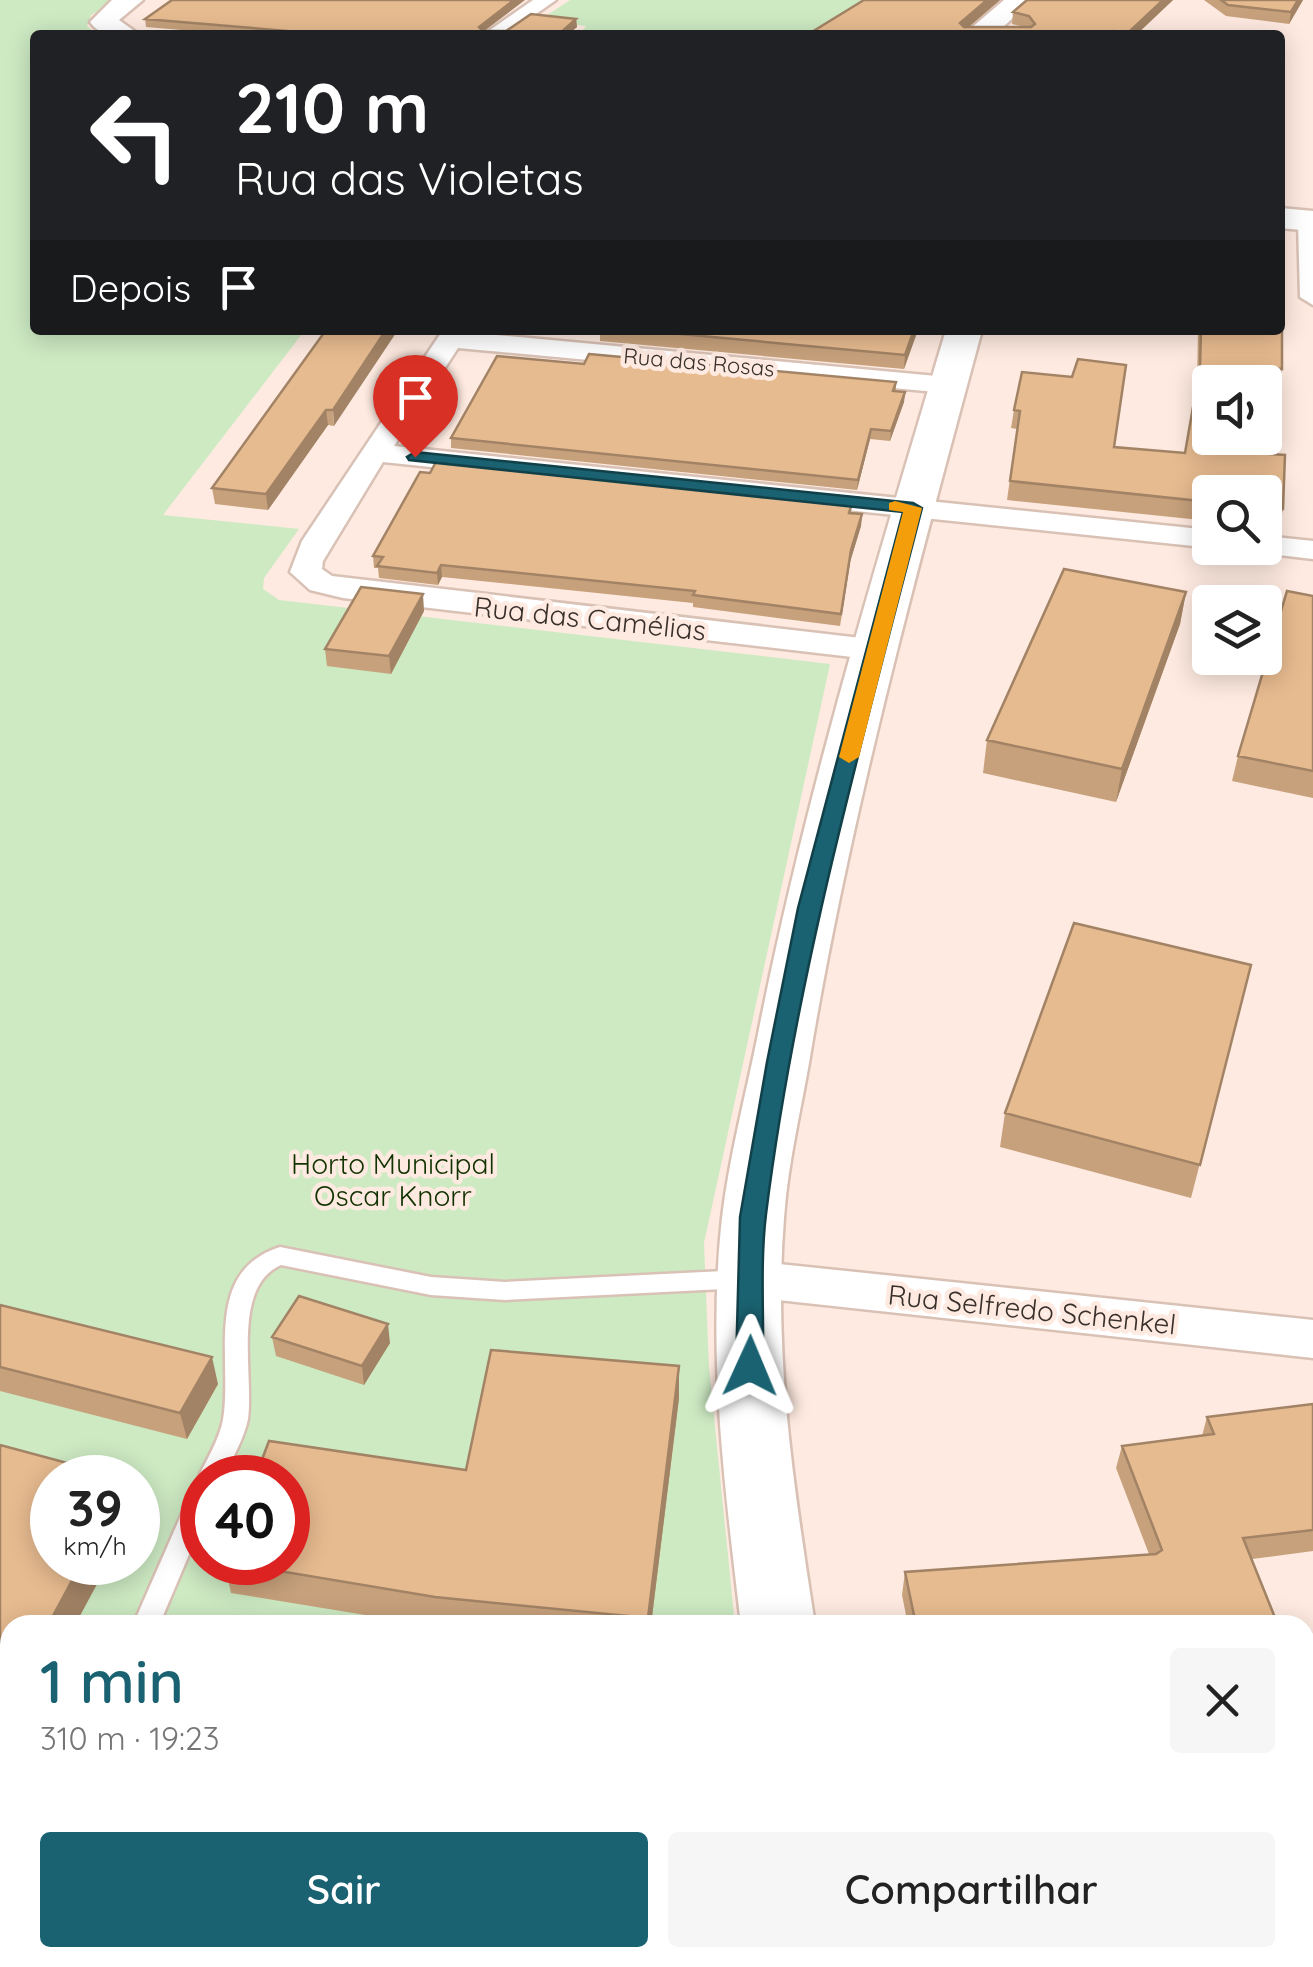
<!DOCTYPE html>
<html lang="pt">
<meta charset="utf-8">
<style>
body{margin:0;font-family:Quicksand,sans-serif;background:#f6f6f6;color:#222;height:100vh;display:flex;flex-direction:column;font-size:38px;white-space:nowrap}
*{box-sizing:border-box;margin:0}
p{font-size:32px;color:#767676}
.icon{flex:none;width:55px;height:55px;fill:none;stroke:currentColor;stroke-width:2;stroke-linecap:round;stroke-linejoin:round}
.map{position:relative;flex:1;overflow:hidden}
.drawer{position:absolute;left:0px;top:1615px;width:1315px;height:352px;display:flex;flex-direction:column;background:#fff;border-radius:30px 30px 0 0;box-shadow:0 5px 25px #0003}
.drawer>*{flex:none}
.top-card{position:absolute;left:30px;top:30px;width:1255px;height:305px;border-radius:10px;box-shadow:0 5px 25px #0003;background:#202124;color:#fff;overflow:hidden}
.tools{position:absolute;left:1192px;top:365px;display:grid;gap:20px}
.tools a{display:grid;place-items:center;width:90px;height:90px;border-radius:10px;background:#fff;box-shadow:0 5px 25px #0003;font-size:50px}
.speed{position:absolute;left:30px;top:1455px;display:flex;gap:20px;font-size:50px;font-weight:700;text-align:center}
.speed>*{display:grid;place-content:center;width:130px;height:130px;border-radius:50%;background:#fff;box-shadow:0 5px 25px #0003;line-height:1}
.speed small{font-size:25px;font-weight:400}
.speed .limit{border:15px solid #d22;background:#fff;color:#111}
.pin{position:absolute;display:grid;place-items:center;width:85px;height:85px;color:#fff;margin:-102px -42px;border-radius:50% 50% 50% 0;rotate:-45deg;box-shadow:0 0 10px #0007}
.pin .icon{rotate:45deg}
.me{position:absolute;width:110px;margin:-55px;rotate:1deg;stroke-linejoin:round;filter:drop-shadow(0 0 8px #0008)}
.turn{display:flex;align-items:center;gap:35px;height:210px;padding:0 40px;font-size:45px}
.turn .icon{width:130px;height:130px;stroke-width:2.5}
.turn b{display:block;font-size:70px;line-height:85px}
.then{display:flex;align-items:center;height:95px;padding:0 40px;background:#0003;gap:20px;font-size:38px}
.round{display:grid;place-items:center;flex:none;width:105px;height:105px;border-radius:10px;background:#f6f6f6}
.overview{display:flex;align-items:center;justify-content:space-between;height:170px;padding:0 40px}
h1{font-size:60px;font-weight:600;line-height:75px;color:#1a6271}
.cta{display:flex;gap:20px;margin-top:auto;padding:20px 40px}
.cta a{flex:1;height:115px;border-radius:10px;background:#1a6271;color:#fff;font-size:40px;font-weight:600;line-height:115px;text-align:center}
.cta a+a{background:#f6f6f6;color:#222}
.map>svg:first-child{display:block}
.green{fill:#cdeac3;fill-rule:evenodd}
.lines{fill:none;stroke-linecap:round;stroke-linejoin:round}
.lane-casing{stroke:#d9c1b5;stroke-width:5}
.street-casing{stroke:#d9c1b5;stroke-width:5}
.secondary-casing{stroke:#d9c1b5;stroke-width:5}
.lane{fill:#fff;fill-rule:evenodd}
.street{fill:#fff;fill-rule:evenodd}
.secondary{fill:#fff;fill-rule:evenodd}
.wall{fill:#c7a17c}
.shaded-wall{fill:#a28365}
.building{fill:#e7bb90;stroke:#a28365;stroke-width:2.5;fill-rule:evenodd}
.route{fill:#1a6271;stroke:#114049;stroke-width:2.5}
.slow{fill:#f59e0b}
.labels{text-anchor:middle;dominant-baseline:central;stroke-width:9;stroke-linejoin:round;paint-order:stroke}
.far-street-label{font-size:22px;fill:#39302b;stroke:#feeae0}
.street-label{font-size:28px;fill:#39302b;stroke:#feeae0}
.park-label{font-size:28px;fill:#113201;stroke:#feeae0}
</style>
<div class="map">
<svg width="1313" height="1967" viewBox="0 0 1313 1967">
<rect width="100%" height="100%" fill="#feeae0"/>
<path class="green" d="M0,0h116l-25,15 -4,11 10,9h-62v295h270l-142,185 136,14 -35,49 -1,11 16,11 551,64 -126,579 5,124 26,258h-725v333h758l1,9h-769zM52,1478h86v84h-86zM202,1478h86v84h-86z
M570,0h297l-54,35h-234l7,-9 -46,-6z"/>
<g class="lines">
<g class="lane-casing">
<path id="lane" d="M280,1247l151,30 74,5 239,-12 8,3 4,6 -4,6 -8,3 -239,12 -74,-5 -150,-30c-50,22 -27,109 -33,154 -4,20 -16,39 -24,59h-22v46l-43,101h-26l60,-137 9,-3 -4,-7c9,-19 21,-38 25,-58 10,-62 -21,-148 57,-173z
M399,1958h30l-1,9h-30z"/>
</g>
<g class="street-casing">
<path id="street" d="M533,0h23l-50,35h-23z
M1310,214l3,1v90l-13,-8 -2,-76z
M443,330l504,47 14,8 -14,8 -489,-45 -64,98 816,84 3,18 -830,-86 -60,99 -1,8 10,7 546,64 12,3 4,7 -4,7 -12,3 -535,-62 -33,-8 -20,-18 12,-31z
M1265,536l48,5v18l-59,-7 -3,-4h14z
M751,1261l562,59v38l-562,-61 -16,-5 -7,-13 7,-13z"/>
</g>
<g class="secondary-casing">
<path id="secondary" d="M112,0h31l-24,20 21,15c-19,0 -38,4 -50,-13z
M1004,0h29l-39,35h-31z
M1280,208l33,3v20l-33,-3z
M946,330h36c-64,236 -129,474 -170,715 -9,57 -24,115 -28,173 -11,136 10,272 31,407h-74c-16,-135 -34,-271 -19,-407 7,-60 23,-120 35,-179 47,-240 119,-475 189,-709z
M784,1958h83l2,9h-84z"/>
</g>
<use href="#lane" class="lane"/>
<use href="#street" class="street"/>
<use href="#secondary" class="secondary"/>
</g>
<path class="wall" d="M864,0h136l-31,27h56l-13,-3 1,-12 14,-12h146l-37,35h-329z
M1204,0h99l-14,24 -63,-8z
M145,19l361,12 70,-12 1,8 -10,8h-326l-95,-8z
M326,330l8,96 -6,-1 -60,85 -53,-6 -3,-16z
M600,330h317l-13,39 -304,-28z
M1198,330h82l2,39 -4,17h-6l-2,68 13,55 -4,19 -14,-2v-34h-55v29l-203,-21 10,-71 -6,-1 3,-18 58,-33 42,70 71,6 12,-68z
M584,364l312,18v9l9,1 -1,10 -14,39 -20,-2 -13,51 -406,-42v-10z
M852,503l-1,10 11,1 -1,12 -11,36 -10,64 -147,-19v-4l-251,-26 -4,8 -59,-7 -1,-10h-4l-1,-12z
M1186,592l-6,32 -64,178 -133,-29 4,-33z
M1313,596v202l-81,-17 6,-25z
M424,611l-33,63 -64,-8 -2,-17z
M1251,965l-60,233 -191,-51 5,-34z
M0,1305l218,79 -31,55 -187,-48z
M272,1337l118,6 -26,42 -88,-29z
M679,1366v32l-28,227h-225l-195,-32 -7,-31 242,-92z
M1313,1404v147l-61,8 26,66h-370l-6,-30 3,-23 244,-18 -33,-86 6,-22 80,-10 5,-19z
M1313,1643v324h-13l-3,-9h8v-314z"/>
<path class="shaded-wall" d="M514,0h11l-46,35v-8z
M987,0h13l-41,35 1,-12z
M1163,0h10l-37,35h-9z
M1298,0h5l-14,24 2,-12z
M576,19l1,8 -10,8h-9z
M386,330h12l-64,96 -1,-16z
M914,330h3v3l-13,36 1,-14z
M905,392l-1,10 -14,39 1,-10z
M326,410l2,15 -60,85 -2,-16z
M871,429l-1,10 -13,51 1,-10z
M862,514l-1,12 -11,36 -10,64 11,-76z
M441,565l1,12 -4,8 -1,-12z
M1186,592l-6,32 -64,178 6,-33z
M423,594l1,17 -33,63 -2,-18z
M388,1324l2,19 -26,42 -2,-19z
M212,1357l6,27 -31,55 -7,-26z
M679,1366v32l-28,227h-3z
M82,1562h27l-34,63h-27z
M10,1746v52l-10,20v-53z"/>
<path class="building" d="M172,0h342l-35,27 4,4h23l25,-17 45,5 -18,16h-223l-190,-16z
M864,0h123l-27,23 4,4h67l4,-3 -6,-8 -16,-4 14,-12h136l-35,33 -15,-2 -5,4h-301z
M1221,0h77l-7,12 -63,-7z
M1280,322h2v47l-10,-1 -2,86 15,1 -2,54 -18,-1v-16h-55v10l-200,-21 10,-70 -6,-1 8,-38 50,5 6,-18 48,6 -12,82 71,6 15,-86 1,-37h79zM1210,382h55v56h-55z
M326,330h60l-53,80h-7l-60,84 -54,-6z
M637,330h277l-9,25z
M589,354l307,28 -3,9 12,1 -14,39 -20,-2 -13,51 -407,-42 46,-82 87,8z
M437,460l415,43 -3,10 13,1 -11,36 -10,64 -148,-19 2,-4 -254,-26 -4,8 -60,-7 6,-9 -10,-1 47,-84 10,1z
M1064,569l122,23 -64,177 -135,-29z
M361,587l62,7 -34,62 -64,-7z
M1287,591l26,5v175l-75,-15z
M1074,923l177,42 -51,200 -195,-52z
M299,1296l89,28 -26,42 -90,-29z
M0,1305l212,52 -32,56 -180,-46z
M491,1350l188,16 -31,252 -213,-21 -209,-35h62v-84h-33l14,-37 197,29z
M1313,1404v126l-70,8 35,87h-362l-11,-53 251,-18 6,-4 -40,-104 92,-12 -7,-17z
M0,1445l123,33h-71v84h30l-34,63h-38v121l-10,19z
M1313,1643v314l-8,-25v-288z
M528,1958h131l2,9h-132z"/>
<path class="route" d="M415,452l498,51 9,5c-60,233 -126,466 -156,706 -6,49 -2,102 -3,152l-4,8 -9,3 -10,-3 -4,-8 4,-149 27,-155 31,-154 105,-396 -494,-52 -2,-3z"/>
<path class="slow" d="M895,501l27,7 -63,249 -10,6 -10,-6 64,-245 -14,-2v-7z"/>
<g class="labels">
<g class="far-street-label">
<text transform="translate(699 362) rotate(5)">Rua das Rosas</text>
</g>
<g class="street-label">
<text transform="translate(590 618) rotate(6)">Rua das Camélias</text>
<text transform="translate(1032 1309) rotate(6)">Rua Selfredo Schenkel</text>
</g>
<g class="park-label">
<text x="393" y="1163">Horto Municipal<tspan x="393" dy="32">Oscar Knorr</tspan></text>
</g>
</g>
</svg>
<div class="tools">
<a><svg class="icon" aria-label="sound" viewBox="0 0 24 24"><path d="M4 9h4l5-4v14l-5-4H4zM17 9q2 3 0 6"/></svg></a>
<a><svg class="icon" aria-label="search" viewBox="0 0 24 24"><circle cx="10" cy="10" r="6"/><path d="M15 15l6 6"/></svg></a>
<a><svg class="icon" aria-label="layers" viewBox="0 0 24 24"><path d="M12 4l9 5-9 5-9-5zM3 14l9 5 9-5"/></svg></a>
</div>
<div class="speed"><div>39<small>km/h</small></div><div class="limit">40</div></div>
<div class="pin" style="left:415px;top:457px;background:#d93025"><svg class="icon" aria-label="arrive" viewBox="0 0 24 24"><path d="M6 21V4h12l-3 4 3 4H6"/></svg></div>
<svg class="me" style="left:750px;top:1366px" viewBox="-20 -20 40 40"><path d="M0-17L14 15 0 8-14 15z" fill="#1a6271" stroke="#fff" stroke-width="4"/></svg>
<div class="top-card">
<div class="turn"><svg class="icon" aria-label="left" viewBox="0 0 24 24"><path d="M17 20v-9H6M10 6l-5 5 5 5"/></svg><div><b>210 m</b>Rua das Violetas</div></div>
<div class="then">Depois<svg class="icon" aria-label="arrive" viewBox="0 0 24 24"><path d="M6 21V4h12l-3 4 3 4H6"/></svg></div>
</div>
<section class="drawer">
<div class="overview"><div><h1>1 min</h1><p>310 m · 19:23</p></div><a class="round"><svg class="icon" aria-label="close" viewBox="0 0 24 24"><path d="M6 6l12 12M18 6L6 18"/></svg></a></div>
<div class="cta"><a>Sair</a><a>Compartilhar</a></div>
</section>
</div>
